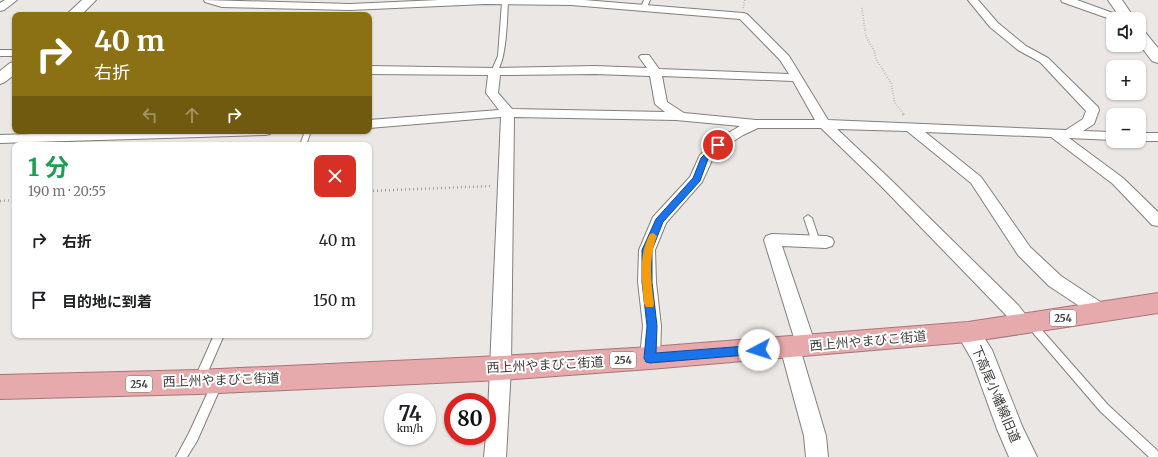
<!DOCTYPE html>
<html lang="ja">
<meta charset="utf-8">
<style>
body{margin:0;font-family:Merriweather,"Noto Sans JP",serif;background:#f6f6f6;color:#202124;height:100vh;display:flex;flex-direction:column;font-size:15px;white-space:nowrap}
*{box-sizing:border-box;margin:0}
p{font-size:13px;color:#757577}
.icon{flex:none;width:22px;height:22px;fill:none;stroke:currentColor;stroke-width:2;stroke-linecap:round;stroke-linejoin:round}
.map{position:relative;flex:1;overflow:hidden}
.drawer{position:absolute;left:12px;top:142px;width:360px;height:196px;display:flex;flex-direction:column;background:#fff;border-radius:8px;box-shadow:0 1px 3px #0004}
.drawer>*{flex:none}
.top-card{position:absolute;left:12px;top:12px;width:360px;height:122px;border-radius:8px;box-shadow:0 1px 3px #0004;background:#8c7114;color:#fff;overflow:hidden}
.buttons{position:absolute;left:1106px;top:12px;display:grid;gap:8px}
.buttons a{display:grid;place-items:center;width:40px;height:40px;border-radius:8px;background:#fff;box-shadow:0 1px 3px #0004;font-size:20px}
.speed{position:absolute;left:384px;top:393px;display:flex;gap:8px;font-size:20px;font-weight:700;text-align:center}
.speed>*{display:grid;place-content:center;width:52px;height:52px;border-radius:50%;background:#fff;box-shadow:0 1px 3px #0004;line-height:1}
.speed small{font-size:10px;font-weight:400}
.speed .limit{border:6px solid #d22;background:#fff;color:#111}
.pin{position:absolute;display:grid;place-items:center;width:34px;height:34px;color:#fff;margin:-17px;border:2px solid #fff;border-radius:50%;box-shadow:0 1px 4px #0007}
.me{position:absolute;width:44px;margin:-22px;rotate:265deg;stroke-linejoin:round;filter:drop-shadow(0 0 3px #0008)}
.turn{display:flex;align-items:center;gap:14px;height:84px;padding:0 16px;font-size:18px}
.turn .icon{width:52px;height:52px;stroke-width:2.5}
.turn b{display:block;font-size:28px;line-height:34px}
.lanes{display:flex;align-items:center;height:38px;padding:0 16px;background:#0003;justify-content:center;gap:20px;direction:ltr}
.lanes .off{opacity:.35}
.round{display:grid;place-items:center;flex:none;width:42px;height:42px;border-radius:8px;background:#f6f6f6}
.headline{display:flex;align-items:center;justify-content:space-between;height:68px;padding:0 16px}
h1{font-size:24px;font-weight:700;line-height:30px;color:#1e9e55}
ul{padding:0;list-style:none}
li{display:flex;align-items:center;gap:12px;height:60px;padding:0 16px}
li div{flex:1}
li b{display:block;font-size:15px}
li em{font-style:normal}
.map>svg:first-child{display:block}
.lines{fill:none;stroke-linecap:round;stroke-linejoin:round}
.service-casing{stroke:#827f7d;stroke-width:2}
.minor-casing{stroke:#827f7d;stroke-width:2}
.tertiary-casing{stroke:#827f7d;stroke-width:2}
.secondary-casing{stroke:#827f7d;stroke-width:2}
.trunk-casing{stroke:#a87577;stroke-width:2}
.path-far1{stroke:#a29f9d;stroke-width:2;stroke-dasharray:0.5 2;stroke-linecap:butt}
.path{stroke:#a29f9d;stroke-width:2.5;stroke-dasharray:1 3;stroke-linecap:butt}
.service{fill:#fff;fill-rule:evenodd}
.minor{fill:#fff;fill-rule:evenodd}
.tertiary{fill:#fff;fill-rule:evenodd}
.secondary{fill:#fff;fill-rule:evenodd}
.trunk{fill:#e7aaac;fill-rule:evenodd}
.route{fill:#1a73e8;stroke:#114b97}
.slow{fill:#f59e0b}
.labels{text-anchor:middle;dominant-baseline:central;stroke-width:4;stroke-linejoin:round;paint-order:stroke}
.shield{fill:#fff;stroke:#777675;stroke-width:1}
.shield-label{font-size:10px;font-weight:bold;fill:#3d3b3a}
.near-street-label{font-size:13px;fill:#3d3b3a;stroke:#fff}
</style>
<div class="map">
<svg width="1158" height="457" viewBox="0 0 1158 457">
<rect width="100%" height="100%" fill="#ebe7e4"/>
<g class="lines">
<g class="service-casing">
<path id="service" d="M505,0l3,2c-1,14 -1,65 -14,72l-3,-2 7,-16 4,-54z
M644,0h6l-3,7 -3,2 -3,-2z
M305,131h6l-5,14h-6z
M808,215l4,3 8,24 -1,2h-6l-1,-2 -8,-24z
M1031,320l3,1 74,84 50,46v6h-9l-49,-46 -72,-84 -2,-3 2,-3z
M214,335h10l-21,48 -4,1 -4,-1 -1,-3z
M217,380l4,1 1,3 -25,57 -10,16h-11l13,-24 24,-52z"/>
</g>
<g class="minor-casing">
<path id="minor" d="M5,0h12l-13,10 -4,1v-8z
M204,0l146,4 89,-4h145l159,13 4,1 42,42 39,64 238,10 17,-11 3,-8 -46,-49 -22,-12 -28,-23 -22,-27h10l20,23 28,23 22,12 50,49 1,3 -5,14 -11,7 30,1v8l-44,-2 54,40 35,34v14l-6,-1 -39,-41 -62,-47 -126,-5 56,45 49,70 31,29 47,31 3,5 -3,5 -6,2 -6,-2 -47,-31 -31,-31 -47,-72 -64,-52 -70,-2 53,50 128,126 15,19 -2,5c-14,5 -17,-4 -25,-14l-126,-130 -59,-57h-63l-15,7 -20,13 -11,12 -10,22 -36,41 -11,27 1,32 5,44 -1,32 -3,6 -7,2 -7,-2 -3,-6 3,-32 -5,-44 1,-32 14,-33 37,-40 10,-22 13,-13 27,-16 -64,-6 -162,-3 -3,251 -5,89h-22l2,-21h1l14,-319 -132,11v-8l130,-10 -13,-17 2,-18 -119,-1v-8l125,2 101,-2 52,2 -8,-11 2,-2h8l10,14 130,5 -9,-14 -40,-41 -169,-14 -86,-1 -135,6 -128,-3 -17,-5zM595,74l55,2 5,28 10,8 -153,-3 -14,-16 2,-18zM662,76l131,5 22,39h-59l-72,-7 -17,-11z
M1061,0h16l47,17 1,2 -12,1 -51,-18z
M0,50h15v6h-15z
M130,131h142l-2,3 -5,1 -265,8v-8z
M1139,133h19v8h-19z
M772,234l54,2 6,2 2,4 -2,4 -6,2 -44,-2 34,100 -3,6 -7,2 -5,-2 25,84 2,21h-22l-2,-21 -24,-89 3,-6 7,-2 5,2 -31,-101 2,-4z"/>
</g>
<g class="tertiary-casing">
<path id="tertiary" d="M82,0h14l-15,15h-15z
M15,62v12l-10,8 -5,2v-13l10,-8z
M968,323l8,2 16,25 30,76 15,31h-28l-12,-28 -25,-69 -16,-28 4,-7z"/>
</g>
<g class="secondary-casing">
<path id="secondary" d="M1108,0h14l13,19h-14z
M1139,29l5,2 14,17v15l-6,-2 -13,-17z"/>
</g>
<g class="trunk-casing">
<path id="trunk" d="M1158,293v20l-190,29 -318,27 -149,11 -303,14 -198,5v-24l198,-5 303,-14 149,-9 318,-25z"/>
</g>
<path class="path-far1" d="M743,8l2,-8
M862,8l4,29 8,13 2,9 15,24 4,20 9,12"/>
<path class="path" d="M903,114l2,3
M369,191l123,-5
M0,201l15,-1"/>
<use href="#service" class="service"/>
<use href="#minor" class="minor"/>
<use href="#tertiary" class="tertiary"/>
<use href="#secondary" class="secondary"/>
<use href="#trunk" class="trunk"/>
</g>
<path class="route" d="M718,142l4,3 -14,14 -8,22 -37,41 -11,28v32l5,44 -1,27 103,-8 4,1 1,4 -1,3 -4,1 -109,9 -4,-1 -2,-4 3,-32 -5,-44v-32l14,-31 37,-41 8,-20 15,-15z"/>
<path class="slow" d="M653,233l4,3c-9,22 -6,45 -3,68l-1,3h-7l-2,-3c-2,-23 -6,-49 6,-70z"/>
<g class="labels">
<g class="shield">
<rect x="1050" y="310" width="26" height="16" rx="3"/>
<rect x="610" y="352" width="26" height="16" rx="3"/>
<rect x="126" y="376" width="26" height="16" rx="3"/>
</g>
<g class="shield-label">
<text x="1063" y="318">254</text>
<text x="623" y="360">254</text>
<text x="139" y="384">254</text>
</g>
<g class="near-street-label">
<text transform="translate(868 341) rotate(-5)">西上州やまびこ街道</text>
<text transform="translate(545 365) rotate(-3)">西上州やまびこ街道</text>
<text transform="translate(221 380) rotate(-2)">西上州やまびこ街道</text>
<text transform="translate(996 394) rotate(67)">下高尾小幡線旧道</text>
</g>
</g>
</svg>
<div class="buttons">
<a><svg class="icon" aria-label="sound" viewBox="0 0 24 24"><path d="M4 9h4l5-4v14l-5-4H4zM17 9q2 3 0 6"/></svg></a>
<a>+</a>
<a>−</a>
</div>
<div class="speed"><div>74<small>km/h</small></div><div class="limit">80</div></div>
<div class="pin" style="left:718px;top:145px;background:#d93025"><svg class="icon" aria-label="arrive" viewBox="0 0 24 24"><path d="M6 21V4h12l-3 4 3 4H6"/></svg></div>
<svg class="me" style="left:759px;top:350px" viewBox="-20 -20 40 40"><circle r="19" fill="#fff"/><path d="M0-13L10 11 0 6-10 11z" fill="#1a73e8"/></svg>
<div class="top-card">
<div class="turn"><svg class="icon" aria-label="right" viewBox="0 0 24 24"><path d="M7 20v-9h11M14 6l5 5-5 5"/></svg><div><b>40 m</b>右折</div></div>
<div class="lanes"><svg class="icon off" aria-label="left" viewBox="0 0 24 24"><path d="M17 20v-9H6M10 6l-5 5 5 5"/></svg><svg class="icon off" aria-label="ahead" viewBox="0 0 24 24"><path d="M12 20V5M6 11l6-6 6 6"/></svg><svg class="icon" aria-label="right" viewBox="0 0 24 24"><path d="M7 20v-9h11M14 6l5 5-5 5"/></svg></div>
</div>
<section class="drawer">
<div class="headline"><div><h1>1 分</h1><p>190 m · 20:55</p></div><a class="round" style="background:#d93025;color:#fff"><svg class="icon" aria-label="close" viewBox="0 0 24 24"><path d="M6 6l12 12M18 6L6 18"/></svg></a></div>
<ul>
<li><svg class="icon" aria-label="right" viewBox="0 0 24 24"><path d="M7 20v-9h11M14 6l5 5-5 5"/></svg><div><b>右折</b></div><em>40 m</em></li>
<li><svg class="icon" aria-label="arrive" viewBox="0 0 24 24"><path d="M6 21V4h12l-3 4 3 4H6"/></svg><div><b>目的地に到着</b></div><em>150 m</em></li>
</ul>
</section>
</div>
